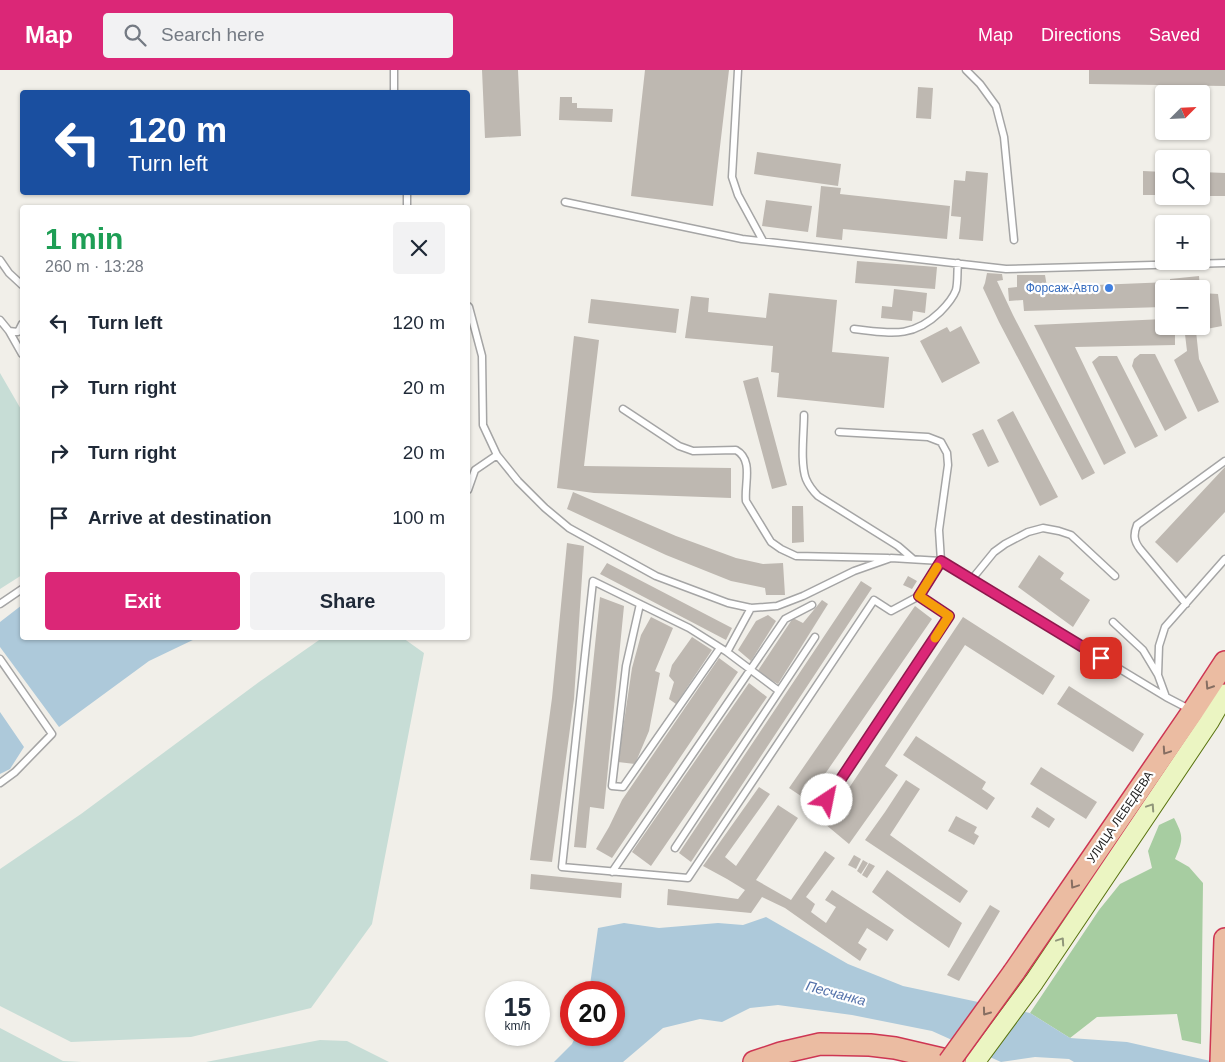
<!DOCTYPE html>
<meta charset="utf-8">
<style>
body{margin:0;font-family:Helvetica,sans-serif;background:#f2f2f3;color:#1f2937;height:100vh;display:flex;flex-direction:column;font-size:19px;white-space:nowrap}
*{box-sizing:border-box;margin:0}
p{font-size:16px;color:#747a83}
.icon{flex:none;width:28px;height:28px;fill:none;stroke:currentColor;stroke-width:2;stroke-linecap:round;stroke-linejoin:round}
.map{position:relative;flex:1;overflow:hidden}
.drawer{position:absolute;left:20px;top:135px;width:450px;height:435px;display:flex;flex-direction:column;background:#fff;border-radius:5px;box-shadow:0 1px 4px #0004}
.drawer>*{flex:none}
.top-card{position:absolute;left:20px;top:20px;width:450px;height:105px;border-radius:5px;box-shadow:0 1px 4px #0004;background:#1a4fa0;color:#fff;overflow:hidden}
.needle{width:32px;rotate:66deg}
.fabs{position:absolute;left:1155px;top:15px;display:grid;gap:10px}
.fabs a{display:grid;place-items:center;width:55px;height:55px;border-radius:5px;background:#fff;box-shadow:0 1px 4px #0004;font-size:25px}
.speed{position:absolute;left:485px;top:911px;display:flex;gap:10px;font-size:25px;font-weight:700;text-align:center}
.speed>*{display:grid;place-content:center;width:65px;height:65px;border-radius:50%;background:#fff;box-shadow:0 1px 4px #0004;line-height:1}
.speed small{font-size:12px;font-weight:400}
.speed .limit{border:8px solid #d22;background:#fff;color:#111}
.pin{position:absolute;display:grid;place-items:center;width:42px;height:42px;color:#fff;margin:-21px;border-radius:10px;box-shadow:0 2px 8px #0006}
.me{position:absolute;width:55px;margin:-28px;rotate:34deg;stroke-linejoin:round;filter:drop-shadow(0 0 4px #0008)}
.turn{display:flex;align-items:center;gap:18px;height:105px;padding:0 25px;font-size:22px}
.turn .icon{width:65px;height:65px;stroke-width:2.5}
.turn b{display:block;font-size:35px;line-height:42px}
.round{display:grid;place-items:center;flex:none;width:52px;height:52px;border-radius:5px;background:#f2f2f3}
.headline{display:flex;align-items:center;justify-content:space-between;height:85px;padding:0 25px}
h1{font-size:30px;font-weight:600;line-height:38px;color:#1e9e55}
.primary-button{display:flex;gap:10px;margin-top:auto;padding:10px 25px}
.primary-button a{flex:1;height:58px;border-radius:5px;background:#db2777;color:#fff;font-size:20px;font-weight:600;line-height:58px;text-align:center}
.primary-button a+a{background:#f2f2f3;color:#1f2937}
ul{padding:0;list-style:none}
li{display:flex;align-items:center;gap:15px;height:65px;padding:0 25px}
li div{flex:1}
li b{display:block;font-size:19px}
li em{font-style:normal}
header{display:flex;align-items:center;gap:30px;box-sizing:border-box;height:70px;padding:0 25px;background:#db2777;color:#fff}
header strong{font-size:24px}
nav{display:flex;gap:28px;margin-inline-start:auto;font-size:18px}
.search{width:350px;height:45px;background:#f2f2f3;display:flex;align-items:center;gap:12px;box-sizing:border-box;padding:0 18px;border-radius:5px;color:#747a83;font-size:19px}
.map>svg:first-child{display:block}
.forest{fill:#a7cda1}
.wetland{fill:#c7ddd6}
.water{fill:#adc9da}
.building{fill:#beb8b1}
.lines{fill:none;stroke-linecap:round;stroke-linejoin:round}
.service-casing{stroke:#a5a5a5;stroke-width:9}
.secondary-casing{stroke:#58720e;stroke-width:21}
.trunk-casing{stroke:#ce3653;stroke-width:24}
.service{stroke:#fff;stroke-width:6}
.secondary{stroke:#ebf5c2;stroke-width:19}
.trunk{stroke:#ebbca2;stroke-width:21}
.trunk-bridge-casing{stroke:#ce3653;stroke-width:24;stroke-linecap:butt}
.trunk-bridge{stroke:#ebbca2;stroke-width:21}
.oneway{stroke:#866e62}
.oneway2{stroke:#90967a}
.route-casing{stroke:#8e194d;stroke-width:12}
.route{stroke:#db2777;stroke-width:9}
.slow{stroke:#f59e0b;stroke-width:9}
.shop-dot{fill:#3f7fe0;stroke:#fff;stroke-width:2}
.labels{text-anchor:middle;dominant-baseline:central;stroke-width:4.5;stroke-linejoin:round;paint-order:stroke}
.shop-label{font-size:12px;fill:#366cbe;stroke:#fff;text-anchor:end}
.street-label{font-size:12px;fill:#212121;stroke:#fff}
.water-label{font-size:14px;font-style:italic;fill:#5472aa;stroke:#fff}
</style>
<header>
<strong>Map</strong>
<div class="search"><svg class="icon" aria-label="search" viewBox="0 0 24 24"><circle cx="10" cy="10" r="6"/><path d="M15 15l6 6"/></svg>Search here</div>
<nav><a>Map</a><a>Directions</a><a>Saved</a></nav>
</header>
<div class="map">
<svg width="1225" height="992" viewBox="0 0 1225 992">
<rect width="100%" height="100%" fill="#f1efe9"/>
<path class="forest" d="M1174,748c10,19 9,21 1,41l14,8 14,16 -2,161 -19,-4 -5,-26 -80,3 -27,21 -40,-25 69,-103 21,-26 32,-16 -4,-17 11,-26z"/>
<path class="wetland" d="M0,303l22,38v164l-22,14z
M322,568h81l21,15 -52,271 -61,84 -120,29 -120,5 -71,-36v-137l81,-55 178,-132z
M0,958l63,33 19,1h-82z
M320,970l27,1 42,21h-183z"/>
<path class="water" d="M22,535v33h175l-48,23 -90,66 -59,-80v-25z
M0,642l24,35 -14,22 -10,5z
M766,847l82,47 55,22 127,27 40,25 57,4 88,20h-141l-5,-3 -34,-2 -34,5 -69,-31 -80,-16 -74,-10 -28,3 -28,14 -22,-3 -37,9 -40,34h-69l18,-18 4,-9h38v-43h-25l9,-64 26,-5 35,5 59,-5 25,2z"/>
<path class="building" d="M482,0h36l3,66 -36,2z
M645,0h84l-16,136 -82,-10z
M1089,0h136v16l-136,-2z
M918,17l15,1 -2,31 -15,-1z
M560,27h12v6h5v5l36,1 -1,13 -53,-2z
M757,82l84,12 -3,22 -84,-12z
M966,101l22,2 -5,68 -24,-2 2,-22 -10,-1 3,-36 11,1z
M1143,101l21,1v23h-21z
M1201,102l24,1v23h-24z
M821,116l20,2 -1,6 110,12 -3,33 -104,-10 -1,11 -26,-3z
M766,130l46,6 -4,26 -46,-6z
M857,191l80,6 -2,22 -80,-6z
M987,203l15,1 1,6 -6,1 16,34 82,158 -13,7 -83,-158 -16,-34 2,-5z
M1017,205h28l2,12 123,-5v-3l29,-3 1,13h-36v18l-140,4 -1,-11 -14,1 -1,-13 9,-1z
M894,219l33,4 -2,20 -12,-2 -1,10 -31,-3 1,-12 10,1z
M769,223l68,7 -5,52 57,5 -5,51 -107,-11 2,-24 -8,-1 2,-26 -88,-8 6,-42 18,2 -1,14 58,6z
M1201,223l17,1 4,32 -26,5 3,28 20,43 -21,10 -24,-52 13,-9 -3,-25h17z
M591,229l88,10 -3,24 -88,-10z
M1164,249v7h11v19l-100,2 51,106 -22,12 -70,-140z
M961,256l19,37 -38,20 -22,-42 27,-14 3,5z
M574,266l25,4 -15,126 147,2v30l-137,-5 -37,-5z
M1140,284h15l32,64 -22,13 -33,-65 2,-7z
M1099,286h18l41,80 -23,12 -43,-86z
M758,307l29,108 -15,4 -29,-108z
M1013,341l45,86 -18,9 -43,-86z
M983,359l16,33 -11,5 -16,-33z
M1225,397v45l-48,51 -22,-21z
M573,422l103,44 60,22 27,6 20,-1 2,32h-19l-1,-7 -34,-7 -65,-26 -99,-46z
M792,436h11l1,36 -12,1z
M567,473l17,3 -10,153 -22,163 -22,-2 22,-162z
M1039,485l25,18 -4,6 30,21 -17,27 -55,-40z
M607,493l125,65 -6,12 -126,-66z
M908,506l9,5 -5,8 -9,-4z
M861,511l11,7 -181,274 -12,-9z
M600,527l24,9 -20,203 -14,-2 -4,41 -12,-1z
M822,530l6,4 -50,80 -21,-12 36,-54 10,5z
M915,536l17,13 -125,181 -18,-12z
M768,545l8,6 -25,40 -13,-11 18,-29z
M651,547l22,11 -18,43 5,2 -11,58 -14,33 -17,-2 14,-94 9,-33z
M963,547l92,59 -12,19 -78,-50 -80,121 13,9 -49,69 -24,-20z
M692,567l20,13 -36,54 -7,-5 5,-17 -5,-6 3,-11z
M719,588l19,14 -126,186 -16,-9 13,-22 13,-27z
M749,613l18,14 -116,169 -19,-14z
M1069,616l75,48 -11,18 -76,-48z
M916,666l70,46 -4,7 13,9 -8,12 -84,-55z
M1041,697l56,35 -11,17 -56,-35z
M906,710l14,9 -30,46 78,56 -8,12 -95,-63 20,-28z
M759,717l11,7 -45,63 11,9 42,-61 20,13 -42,62 35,20 34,-49 10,7 -29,39 9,7 -4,8 15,11 10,-16 -11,-7 7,-10 62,40 -7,11 -20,-13 -9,15 9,6 -7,12 -75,-53 -23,-11 -11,16 -84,-8 1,-16 70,10 7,-9 -18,-11 -24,-13z
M1037,737l18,12 -6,9 -18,-11z
M956,746l21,11 -3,6 5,3 -5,9 -26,-14z
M854,785l7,4 -5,10 -8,-4z
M863,790l5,3 -7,11 -4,-3z
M869,793l6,3 -8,12 -5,-3z
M887,800l75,53 -13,25 -44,-31 -33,-25z
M531,804l91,9 -1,15 -91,-9z
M990,835l10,6 -41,70 -12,-6z"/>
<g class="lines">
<g class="service-casing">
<path id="service" d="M394,0v22
M738,0l-6,107 6,18 25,46
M966,0l14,14 16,22 8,31 10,103
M407,122v16
M565,132l177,37 264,30 219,-6
M0,190l9,13 13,12
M468,236l1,1 13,49 1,69 14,30 21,26 27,27 24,20 87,48 72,27 23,5 26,-2 26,-10 51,-25 37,-13 50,3 225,136 25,13
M0,250l9,11 9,1 4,-8
M854,259c36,4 58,10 86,-17 6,-6 13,-14 16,-22 2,-8 1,-18 2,-27
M9,261l13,23
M623,339l56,37 14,5 43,-1c18,10 8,34 10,51l25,41 10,7 15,7 92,2
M804,345c0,18 -4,48 2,64 3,7 7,12 12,17l80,50 15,13
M839,362l89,5 13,5 6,11 1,12 -9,65 2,31 -22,35
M468,420l7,-20 22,-15
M972,509l22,-27 11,-8 23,-12 15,-4 16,3 12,4 44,41
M0,534l22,-15
M640,534l-14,62 -14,120 11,1 97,-139
M1186,534l-46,-55c-6,-8 -7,-14 -3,-24l88,-64
M1113,552l30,28 15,25 8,22
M727,582l24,-44
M0,589l52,75 -37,38 -15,11
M1158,605l1,-29 6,-19 60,-68
M779,621l-52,-39 -38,-24 -96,-47 -31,286 126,11 186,-278 17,11 28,-15 30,20 -122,184
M675,778l140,-211
M612,802l173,-253 27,-14"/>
</g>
<g class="secondary-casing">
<path id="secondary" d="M975,992l59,-80 175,-260 16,-28"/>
</g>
<g class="trunk-casing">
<path id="trunk" d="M1014,902l179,-261 32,-49
M754,992l27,-9 39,-9 50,1 25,3 60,14
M1221,992l4,-123"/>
</g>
<use href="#service" class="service"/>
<use href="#secondary" class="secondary"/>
<use href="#trunk" class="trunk"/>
<g class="trunk-bridge-casing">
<path id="trunk-bridge" d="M949,992l65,-90"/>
</g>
<use href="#trunk-bridge" class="trunk-bridge"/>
</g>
<defs><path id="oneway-chevron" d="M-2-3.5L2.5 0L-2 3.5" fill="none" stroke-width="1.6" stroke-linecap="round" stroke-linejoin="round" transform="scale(1.25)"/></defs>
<g class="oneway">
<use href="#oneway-chevron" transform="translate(1209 616) rotate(123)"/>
<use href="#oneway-chevron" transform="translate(1166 681) rotate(124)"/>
<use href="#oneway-chevron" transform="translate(1074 815) rotate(124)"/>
<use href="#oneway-chevron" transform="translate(986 942) rotate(126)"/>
</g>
<g class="oneway2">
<use href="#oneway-chevron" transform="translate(1151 737) rotate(-56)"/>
<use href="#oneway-chevron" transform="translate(1061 871) rotate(-56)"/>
</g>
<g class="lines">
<g class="route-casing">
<path id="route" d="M827,730l122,-184 -30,-20 22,-35 160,97"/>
</g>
<use href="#route" class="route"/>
<path class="slow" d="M935,568l14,-22 -30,-20 18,-29"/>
</g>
<circle class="shop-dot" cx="1109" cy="218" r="5"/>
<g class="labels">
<g class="shop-label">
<text x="1099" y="218">Форсаж-Авто</text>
</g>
<g class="street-label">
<text transform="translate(1120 747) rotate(-56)">УЛИЦА ЛЕБЕДЕВА</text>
</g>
<g class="water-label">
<text transform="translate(836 923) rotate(15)">Песчанка</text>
</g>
</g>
</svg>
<div class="fabs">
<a><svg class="needle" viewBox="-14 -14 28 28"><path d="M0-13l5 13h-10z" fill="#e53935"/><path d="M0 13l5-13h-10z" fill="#747a83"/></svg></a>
<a><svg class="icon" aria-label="search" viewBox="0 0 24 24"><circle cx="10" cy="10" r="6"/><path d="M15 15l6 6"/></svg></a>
<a>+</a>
<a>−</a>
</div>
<div class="speed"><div>15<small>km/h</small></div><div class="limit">20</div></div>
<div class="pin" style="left:1101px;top:588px;background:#d93025"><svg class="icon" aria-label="arrive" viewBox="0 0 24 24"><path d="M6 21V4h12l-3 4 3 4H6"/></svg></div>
<svg class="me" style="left:827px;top:730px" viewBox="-20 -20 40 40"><circle r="19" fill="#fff"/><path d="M0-13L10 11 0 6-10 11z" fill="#db2777"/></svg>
<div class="top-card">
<div class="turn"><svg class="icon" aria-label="left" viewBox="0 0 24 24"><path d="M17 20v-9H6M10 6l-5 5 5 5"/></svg><div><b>120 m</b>Turn left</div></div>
</div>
<section class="drawer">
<div class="headline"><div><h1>1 min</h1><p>260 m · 13:28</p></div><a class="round"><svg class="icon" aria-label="close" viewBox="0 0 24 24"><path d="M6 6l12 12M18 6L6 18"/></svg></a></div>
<ul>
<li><svg class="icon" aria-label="left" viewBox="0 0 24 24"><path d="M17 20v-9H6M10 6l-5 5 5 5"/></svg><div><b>Turn left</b></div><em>120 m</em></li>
<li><svg class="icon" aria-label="right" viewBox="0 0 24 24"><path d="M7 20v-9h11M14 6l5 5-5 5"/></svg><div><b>Turn right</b></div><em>20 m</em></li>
<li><svg class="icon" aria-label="right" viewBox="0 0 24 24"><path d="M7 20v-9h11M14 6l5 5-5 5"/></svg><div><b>Turn right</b></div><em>20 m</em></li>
<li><svg class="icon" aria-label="arrive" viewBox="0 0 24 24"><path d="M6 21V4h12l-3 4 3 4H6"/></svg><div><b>Arrive at destination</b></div><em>100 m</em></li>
</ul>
<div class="primary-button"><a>Exit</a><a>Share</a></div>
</section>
</div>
